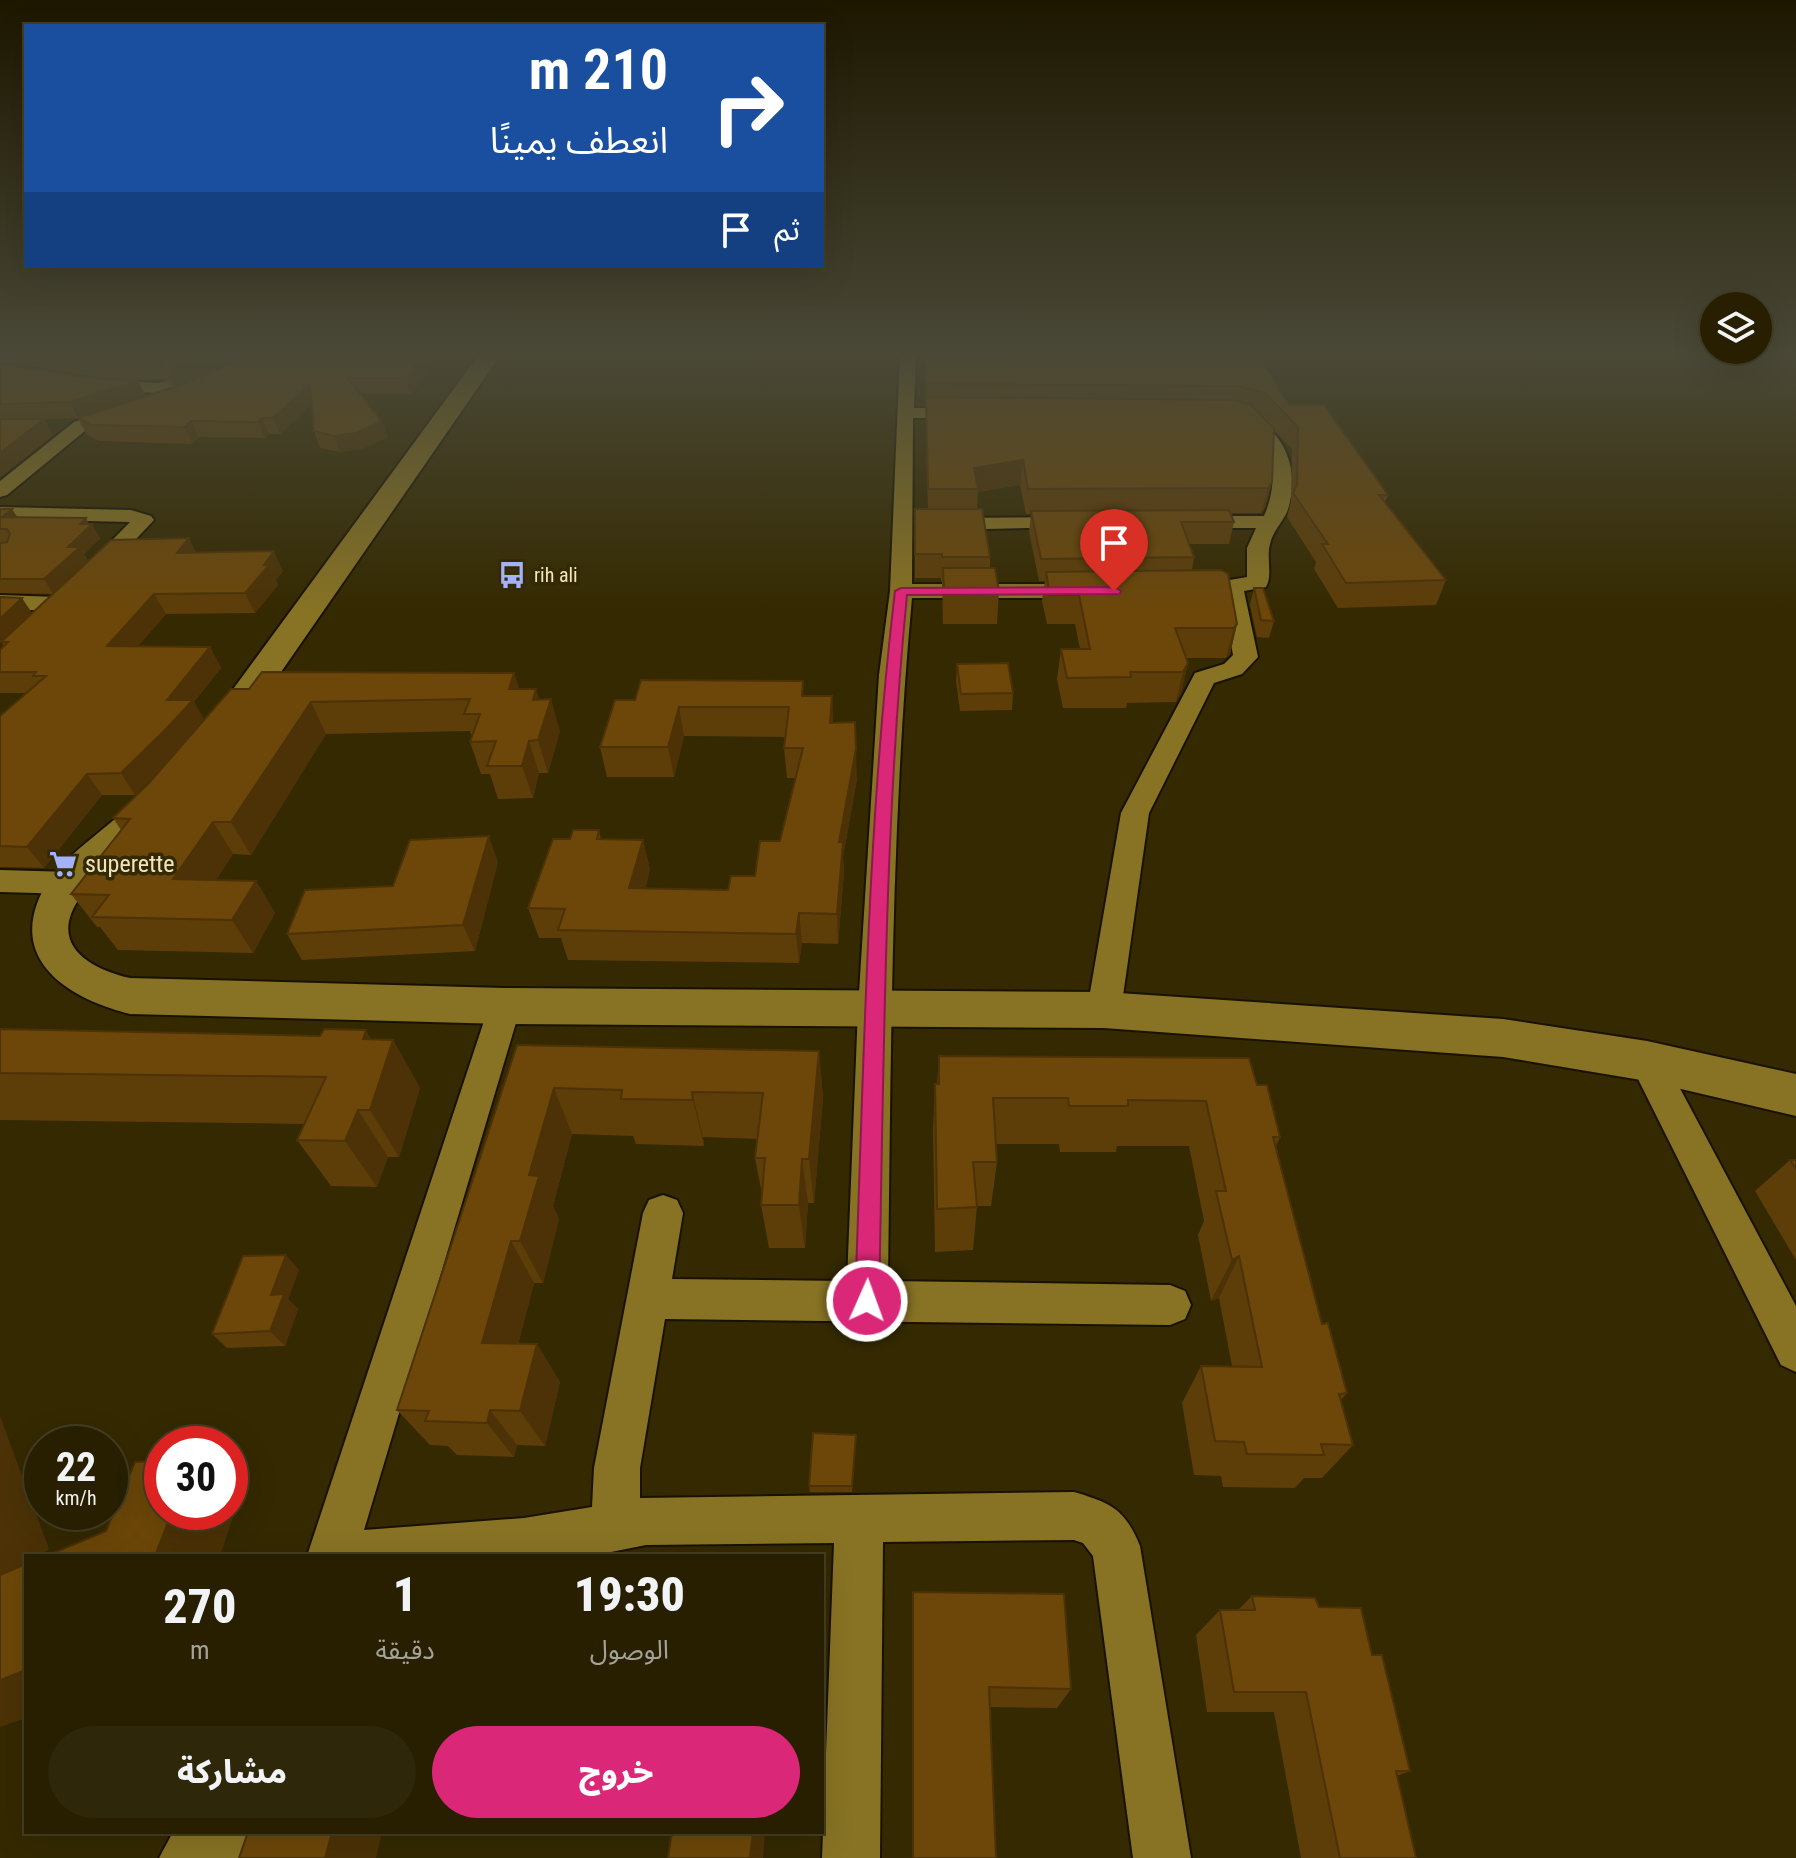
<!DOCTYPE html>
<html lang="ar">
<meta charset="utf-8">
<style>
body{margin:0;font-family:"Roboto Condensed","Noto Sans Arabic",sans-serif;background:#2f270a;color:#f1f3f6;direction:rtl;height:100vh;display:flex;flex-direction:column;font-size:30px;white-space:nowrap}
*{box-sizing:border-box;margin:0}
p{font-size:26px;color:#a4a299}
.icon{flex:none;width:44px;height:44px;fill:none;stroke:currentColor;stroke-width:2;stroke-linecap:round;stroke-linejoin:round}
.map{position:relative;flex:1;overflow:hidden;direction:ltr}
.panel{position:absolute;left:24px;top:1554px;width:800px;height:280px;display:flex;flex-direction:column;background:#271f00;border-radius:0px;box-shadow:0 8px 32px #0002,0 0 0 2px #433d22;direction:rtl}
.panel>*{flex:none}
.guide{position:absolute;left:24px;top:24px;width:800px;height:244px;border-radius:0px;box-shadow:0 8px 32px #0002,0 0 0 2px #433d22;direction:rtl;background:#1a4fa0;color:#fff;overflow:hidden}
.controls{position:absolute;left:1700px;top:292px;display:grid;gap:16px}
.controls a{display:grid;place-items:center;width:72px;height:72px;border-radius:50%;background:#271f00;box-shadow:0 8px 32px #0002,0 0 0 2px #433d22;font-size:40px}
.speed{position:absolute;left:24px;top:1426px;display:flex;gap:16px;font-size:40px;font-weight:700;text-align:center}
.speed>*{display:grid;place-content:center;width:104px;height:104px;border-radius:50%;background:#271f00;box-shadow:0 8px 32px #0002,0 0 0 2px #433d22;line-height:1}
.speed small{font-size:20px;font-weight:400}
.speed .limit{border:12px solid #d22;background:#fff;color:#111}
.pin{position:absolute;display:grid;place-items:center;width:68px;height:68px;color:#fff;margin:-82px -34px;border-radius:50% 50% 50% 0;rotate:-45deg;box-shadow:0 0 8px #0007}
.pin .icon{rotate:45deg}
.me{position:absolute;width:88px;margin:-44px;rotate:2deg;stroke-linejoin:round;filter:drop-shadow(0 0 6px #0008)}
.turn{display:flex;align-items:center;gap:28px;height:168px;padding:0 24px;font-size:36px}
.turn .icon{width:104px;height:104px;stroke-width:2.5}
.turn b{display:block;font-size:56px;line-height:68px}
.then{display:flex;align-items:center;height:76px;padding:0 24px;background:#0003;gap:16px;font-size:30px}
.eta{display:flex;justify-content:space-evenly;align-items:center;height:136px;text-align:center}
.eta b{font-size:48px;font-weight:800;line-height:56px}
.cta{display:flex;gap:16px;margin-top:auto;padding:16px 24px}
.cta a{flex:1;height:92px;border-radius:48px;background:#db2777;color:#fff;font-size:32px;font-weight:800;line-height:92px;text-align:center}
.cta a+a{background:#2f270a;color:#f1f3f6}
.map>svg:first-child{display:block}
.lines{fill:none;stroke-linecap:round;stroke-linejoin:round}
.street-casing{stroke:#191200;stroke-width:4}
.secondary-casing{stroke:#191200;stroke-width:4}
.street{fill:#887324;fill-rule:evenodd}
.secondary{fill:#887324;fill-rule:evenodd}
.wall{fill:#5d3d08;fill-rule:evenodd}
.shaded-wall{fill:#4c3206}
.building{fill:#6c4709;stroke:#4c3206;stroke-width:2}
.route{fill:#db2777;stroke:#8e194d;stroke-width:2}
.labels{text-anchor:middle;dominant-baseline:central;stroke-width:7;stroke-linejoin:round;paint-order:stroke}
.far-poi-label{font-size:20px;fill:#f0e5c0;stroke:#342900;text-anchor:start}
.poi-label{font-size:24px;fill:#f0e5c0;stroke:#342900;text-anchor:start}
</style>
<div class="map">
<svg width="1796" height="1858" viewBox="0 0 1796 1858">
<rect width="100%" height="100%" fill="#342900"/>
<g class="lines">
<g class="street-casing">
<path id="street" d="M900,353h16l-2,55h56l9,5 -9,5h-57l-1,166h174l11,7 -11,7h-174c-21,226 -21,456 -24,683l282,4 15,6 6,14 -6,14 -15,6 -505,-6 -25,149v30l434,-6c37,11 51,17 66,54l51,312h-58l-40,-302 -10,-13 -9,-3 -191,2 -3,316h-58l12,-315 -188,2 -55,11h-284l185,-559 12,-4 12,4 5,9 -157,524 160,-12 68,-11 2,-39 49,-255 6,-13 14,-5 14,5 6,13 -11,66 175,2 11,-272 21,-334 11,-84z
M230,369l6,1v8l-78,15 -60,-3 -9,-5 9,-5 60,3z
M123,406l9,5 -3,4 -43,15 -79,65 -7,2v-16l74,-59z
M1240,413c44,11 62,58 47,99 -5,11 -14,19 -17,32 -4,14 3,31 -4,43l-22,4 14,66 -16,17 -28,9 -65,130 -28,197 -5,9 -12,4 -12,-4 -5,-9 34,-197 74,-140 29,-9 9,-9 -12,-69 3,-5 23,-4v-29l9,-20h-66l-10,-6 10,-6h74c11,-24 14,-60 -6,-80 -8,-8 -20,-10 -27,-18z
M0,507l131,3 20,6 3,4 -51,54 -8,2 -11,-7 46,-47 -130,-3z
M1071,517l10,6 -3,4 -136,3 -10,-6 10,-6z
M0,595l58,2 12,7 -12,7 -58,-2z
M0,870l71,2 11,3 4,8 -4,8 -11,3 -71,-2z
M1647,1046l13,5 136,255v66l-15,-7 -152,-304 5,-10z
M173,1832h101l-7,26h-108z"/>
</g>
<g class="secondary-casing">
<path id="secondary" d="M480,353h22l-259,374 -13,3 -13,-3 -5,-8 5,-8z
M144,802l14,4 6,9 -83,81c-34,47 6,72 49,82l374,10 600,4 399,27 144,22 149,33v42l-149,-35 -144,-24 -399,-29 -600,-4 -374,-10c-71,-18 -130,-62 -78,-139 23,-26 53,-46 78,-69z"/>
</g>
<use href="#street" class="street"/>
<use href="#secondary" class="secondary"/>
</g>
<path class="wall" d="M0,353h431l3,10 -23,31h-51l22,27 6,16 -26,12 -22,3 -20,-4 -6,-17 -3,-27 -31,30h-11l-4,4 -66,-1 -7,7 -93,-3 -13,-7 -8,-16 -36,1 11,16 -53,42v-114l81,14 23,1 -104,-17zM229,363l-42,20 -41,13 -22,-16 39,-1 12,8z
M927,353h259l-1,4 75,1 29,47 99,90 -3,7 61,78 -10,25 -98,3 -24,-39 2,-7 -29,-45 4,-16 1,-52 -18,-19 -2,52 -7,25 -4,6h-31l4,9 -5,22h-40l5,13 -2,13 45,54 -7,30 -4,4h-40l2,5 -7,30 -5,9 -49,1 -1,5h-63l-6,-29 4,-30h19l-5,-25h-28l-5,-23 3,-20h-6l-10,-49 2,-18h-5l-6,-29 -42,7 -1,17 13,48v11l9,23 -2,33h-54l-1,-43h-1v-3h-26v-69h13l-3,-104z
M0,509l17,8 72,7 11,14 -16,16 4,7 -35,33 -53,-1v-50l5,-1h-5z
M196,552l87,19 -7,9 2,5 -23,28 -89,1 -28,32 72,1 11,21 -27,34 10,18 45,-31 265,-16 5,16 20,11 21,31 -12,42h-9l-6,25 -35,1 -8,-25h-9l-11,-32 2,-5 -2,-6 -144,3 -75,121 -18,-1 -17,26 40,1 19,32 -22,40 -135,-3 -18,-23h-3l-26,-33 50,-64 -8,-12 36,-35 21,-23 -35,35h-33l-58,73 -44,-1v-151l26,-23h-26v-43l4,-4 -3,-4z
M1254,588l20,33 -5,17 -12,-1 -7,-32z
M957,664l56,29 -1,17 -52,1 -4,-30z
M805,696h27l1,27 24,56 -14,78 1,15 -6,72 -36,-1 -3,20 -231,-3 -7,-22h-22l-11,-30 42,-69 29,-9 2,10h42l7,30 -5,19 83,1 27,-14 25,-35 15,-63h-8l-3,-30 2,-11 -102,-1 -10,41h-67l-7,-30 15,-47z
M498,862l-23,89 -173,9 -15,-26z
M0,1029l393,11 27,48 -21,69h-11l-11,30 -46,-1 -34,-46 7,-16 -304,-4z
M517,1045l302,6 4,47 -9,105h-6l-3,45h-36l-8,-43 1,-11 -7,-36 3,-19 -55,-2 1,9 -68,-2 -3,-8 -61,-2 -19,72 6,13 -16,64h-9l-16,61h19l23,38 -15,64 -28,-1 -3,12 -57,-2 -9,-9 -18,-1 -33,-35z
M939,1056l318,29 23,52 -5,11 47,176 25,69 -6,7 12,45 -31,33h-18l-9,10 -72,-1 -2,-11 -27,-1 -12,-72 19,-37h31l-13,-68 -8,3 -13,-66 6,-14 -15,-75h-72l-1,6h-56l-1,-8h-63l1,18 -6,44h-14l-4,44 -38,2 -2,-122 2,-46h2z
M1790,1160h6v100l-41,-69z
M299,1270l-11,29 10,10 -13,37 -58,2 -15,-14z
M856,1435l-4,57h-42l-1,-6z
M913,1592l158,97 -14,19 -67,-1 6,151h-84v-240z
M1252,1596l67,11 53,48 38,116 -13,5 19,82h-115l-27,-146h-67l-11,-77 24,-25h18z"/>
<path class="shaded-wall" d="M211,353h41l-77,34 -7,-16z
M426,353h5l3,10 -23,31 -5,-16z
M138,381l8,15 -68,22 -8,-16z
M310,384l6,16 -36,34 -7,-16z
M262,418l7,16 -4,4 -7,-16z
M44,419l9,16 -53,42v-24z
M191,421l8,16 -7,7 -7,-17z
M382,421l6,16 -26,12 -22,3 -6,-16z
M1023,460l-3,25 -42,7 -4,-24z
M1272,482l-7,25 -4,6 7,-25z
M12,509l9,14 -19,-6z
M86,518l4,8 2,-2 8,14 -16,16 4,7 -35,33 -9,-15 36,-55z
M189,538l10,20 -22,-5z
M274,551l9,20 -7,9 2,5 -23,28 -10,-20z
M154,594l12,20 -46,53 -13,-21z
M22,598l10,15 -32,30v-24z
M1237,624l-7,30 -4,4 8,-30z
M210,647l11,21 -27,34 11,19 -24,27 -46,47 -14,-22 46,-73z
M1188,663l-7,30 -5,9 7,-30z
M514,673l10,32 -15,-16z
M536,689l9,30 6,-20 9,32 -12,42 -10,-33 -5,-40z
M832,696l1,30 -3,-3z
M311,702l15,32 -75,121 -20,-33z
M679,707l5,29 -10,41 -6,-30z
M855,722l2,57 -14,78 1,15 -6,72 -1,-30 2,-72z
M529,741l10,32 -6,25 -11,-32z
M87,774l15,21 -58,73 -17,-21z
M213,822l20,32 -37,58 -23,-33z
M489,836l9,26 -23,89 -12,-26z
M643,840l7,30 -13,48 -8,-30z
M256,881l19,32 -22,40 -21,-33z
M799,913l3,30 -3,20 -3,-29z
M366,1030l19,33 8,-23 27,48 -21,69 -29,-47 -7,-71z
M819,1051l4,47 -9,105 -5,-44z
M554,1088l18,46 -19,72 6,13 -16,64 -23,-42 9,-66z
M692,1092l11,45 1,9 -11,-46z
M358,1110l30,47 -11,30 -32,-46z
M802,1159l6,44 -3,45 -6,-43z
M511,1241l23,42 -25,98 -27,-38z
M286,1255l13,15 -11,29 10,10 -13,37 -15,-15 1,-36z
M1239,1256l-20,42 -8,3 21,-41z
M537,1344l23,38 -15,64 -25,-35z
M490,1410l27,35 -3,12 -27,-34z
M0,1416l49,133 -10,7h-13v41l-26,-11z
M230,1486l11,8 -21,62h-65l17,-44h58z
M26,1670v48l-26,9v-47z
M332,1832h50l-6,26h-51z
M753,1832h12l-2,26h-13z"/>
<path class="building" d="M35,353h176l-43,18 -12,-7 -50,1z
M251,353h175l-20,25h-59l35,43 -26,12 -22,3 -20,-5 -4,-47 -37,34h-11l-4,4 -67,-1 -6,6 -94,-2 -13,-7 109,-35z
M926,356l334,2 29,47h35l64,90h-9l67,85 -100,3 -24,-39h6l-35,-51 4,-8 1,-58 -33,-34 -27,-7 -312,-2z
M0,363l81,14 57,4 -68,21 -70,2z
M926,397l311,3 14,5 23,24 -2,53 -4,6 -240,1 -5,-29 -49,8 4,21h-50z
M0,419h44l-44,34z
M0,509h12l-10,8 84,1 -6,6h12l-24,23h12l-36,32h-44v-36l7,-1 3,-8 -3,-5h-7z
M915,509h67l8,48h-48v-3h-27z
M1229,510l5,12h-53l13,35 -153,2 -10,-48z
M189,538l-12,15 97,-2 -10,14h5l-24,28 -91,1 -47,52 103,1 -43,53h26l-25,27 -47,46 -34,1 -60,73 -27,-1v-130l46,-40h-13l3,-4h-36v-22l8,-8h-7l110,-102z
M943,568h52l4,23h-55z
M1221,570l7,4 9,50 -3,4h-59l13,35 -5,9h-53l1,5 -64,1 -6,-29h29l-11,-54h-29l-4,-23z
M1254,588h9l11,33 -13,-1z
M0,597l22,1 -22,21z
M1008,663l5,30 -52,1 -4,-30z
M262,672l252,1 -5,16h27l-3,11 18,-1 -13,41 -9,1 -7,25h-35l9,-25 -26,1 10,-28h-16l6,-15 -159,3 -80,120h-18l-40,57 83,2 -24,39 -140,-3 17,-22 -38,-1 59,-75 -17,-1 36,-35 82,-94h18z
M641,680l162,1 -1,15h30l-2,27 25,-1 1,27 -17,93h4l-6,72 -38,-1 -3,21 -238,-4 7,-21 -37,-1 25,-69h17l3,-9h26l-2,9 46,1 -14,48 99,2 3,-14h24l5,-35h20l23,-93h-19l5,-41h-110l-11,40h-68l15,-47h20z
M489,836l-26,89 -176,9 18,-44 88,-4 17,-46z
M0,1029l320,7 4,-7 42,1 -3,9 30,1 -23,70h-12l-13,31 -48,-1 29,-63 -326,-4z
M517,1045l302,6 -10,108h-7l-3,46h-38l4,-47h-10l8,-65 -71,-1 1,8 -72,-1 1,-9 -68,-2 -25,87 10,1 -19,65h-9l-29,102 55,1 -17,67 -30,-1 -3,13 -62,-2 4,-10 -32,-1z
M939,1056l310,2 8,27h10l13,52h-7l49,187 6,-1 19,70 -8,1 14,51 -32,-1 3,11 -77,-1 -3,-12 -29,-1 -14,-75 61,1 -23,-111 -7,4 -16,-69h10l-20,-90 -78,-1v6h-59l-1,-8h-75l4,64h-24l4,45 -40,2 -2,-125h4z
M1790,1160h6v9z
M286,1255l-15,40 13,-1 -14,37 -58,3 31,-78z
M813,1433l43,2 -4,51h-43z
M162,1461v51h10l-17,44h-109l60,-25 29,-69z
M26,1564v106l-26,10v-105z
M913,1592l151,2 7,95 -82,-2 7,171h-83z
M1252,1596l63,2 4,9 42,1 11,47h10l28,116h-14l20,87h-76l-34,-166h-72l-14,-82h35z
M248,1832h84l-7,26h-86z
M672,1832h81l-3,26h-82z"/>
<linearGradient id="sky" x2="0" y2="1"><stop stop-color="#1d1700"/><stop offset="0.58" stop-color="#4a4937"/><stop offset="1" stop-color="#4a4937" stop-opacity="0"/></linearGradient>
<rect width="1796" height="613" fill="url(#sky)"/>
<path class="route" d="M1114,587l7,4 -2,3 -212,1c-23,234 -23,471 -28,706l-3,8 -9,4 -8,-4 -4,-8c9,-236 12,-474 40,-710l6,-3z"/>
<defs>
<g id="bus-bare" transform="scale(2.16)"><path d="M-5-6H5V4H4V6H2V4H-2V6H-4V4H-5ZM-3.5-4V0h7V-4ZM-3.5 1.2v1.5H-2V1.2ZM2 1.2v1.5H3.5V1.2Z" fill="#a2b2fd" stroke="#342900" stroke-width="2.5" paint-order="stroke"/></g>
<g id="supermarket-bare" transform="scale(2.16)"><path d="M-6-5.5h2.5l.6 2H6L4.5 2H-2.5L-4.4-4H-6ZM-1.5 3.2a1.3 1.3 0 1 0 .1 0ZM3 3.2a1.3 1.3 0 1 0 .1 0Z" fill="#a2b2fd" stroke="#342900" stroke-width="2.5" paint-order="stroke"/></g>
</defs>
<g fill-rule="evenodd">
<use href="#bus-bare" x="512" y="575"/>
<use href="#supermarket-bare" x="63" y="864"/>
</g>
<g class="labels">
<g class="far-poi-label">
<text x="534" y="575">rih ali</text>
</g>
<g class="poi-label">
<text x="85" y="864">superette</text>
</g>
</g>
</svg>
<div class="controls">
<a><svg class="icon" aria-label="layers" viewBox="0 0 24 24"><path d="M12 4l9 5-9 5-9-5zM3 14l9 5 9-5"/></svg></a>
</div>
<div class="speed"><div>22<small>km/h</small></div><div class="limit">30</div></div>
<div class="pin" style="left:1114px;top:591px;background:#d93025"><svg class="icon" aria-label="arrive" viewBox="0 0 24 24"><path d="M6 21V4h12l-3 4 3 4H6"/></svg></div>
<svg class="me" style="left:867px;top:1301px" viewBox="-20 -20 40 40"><circle r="17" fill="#db2777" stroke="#fff" stroke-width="3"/><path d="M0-11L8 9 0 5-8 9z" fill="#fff"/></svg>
<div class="guide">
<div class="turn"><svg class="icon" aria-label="right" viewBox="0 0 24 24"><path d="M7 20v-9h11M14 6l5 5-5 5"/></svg><div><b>210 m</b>انعطف يمينًا</div></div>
<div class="then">ثم<svg class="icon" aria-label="arrive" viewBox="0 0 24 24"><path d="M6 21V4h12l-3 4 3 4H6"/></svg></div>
</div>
<section class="panel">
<div class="eta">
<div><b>19:30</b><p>الوصول</p></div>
<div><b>1</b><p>دقيقة</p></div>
<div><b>270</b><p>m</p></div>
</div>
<div class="cta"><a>خروج</a><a>مشاركة</a></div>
</section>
</div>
